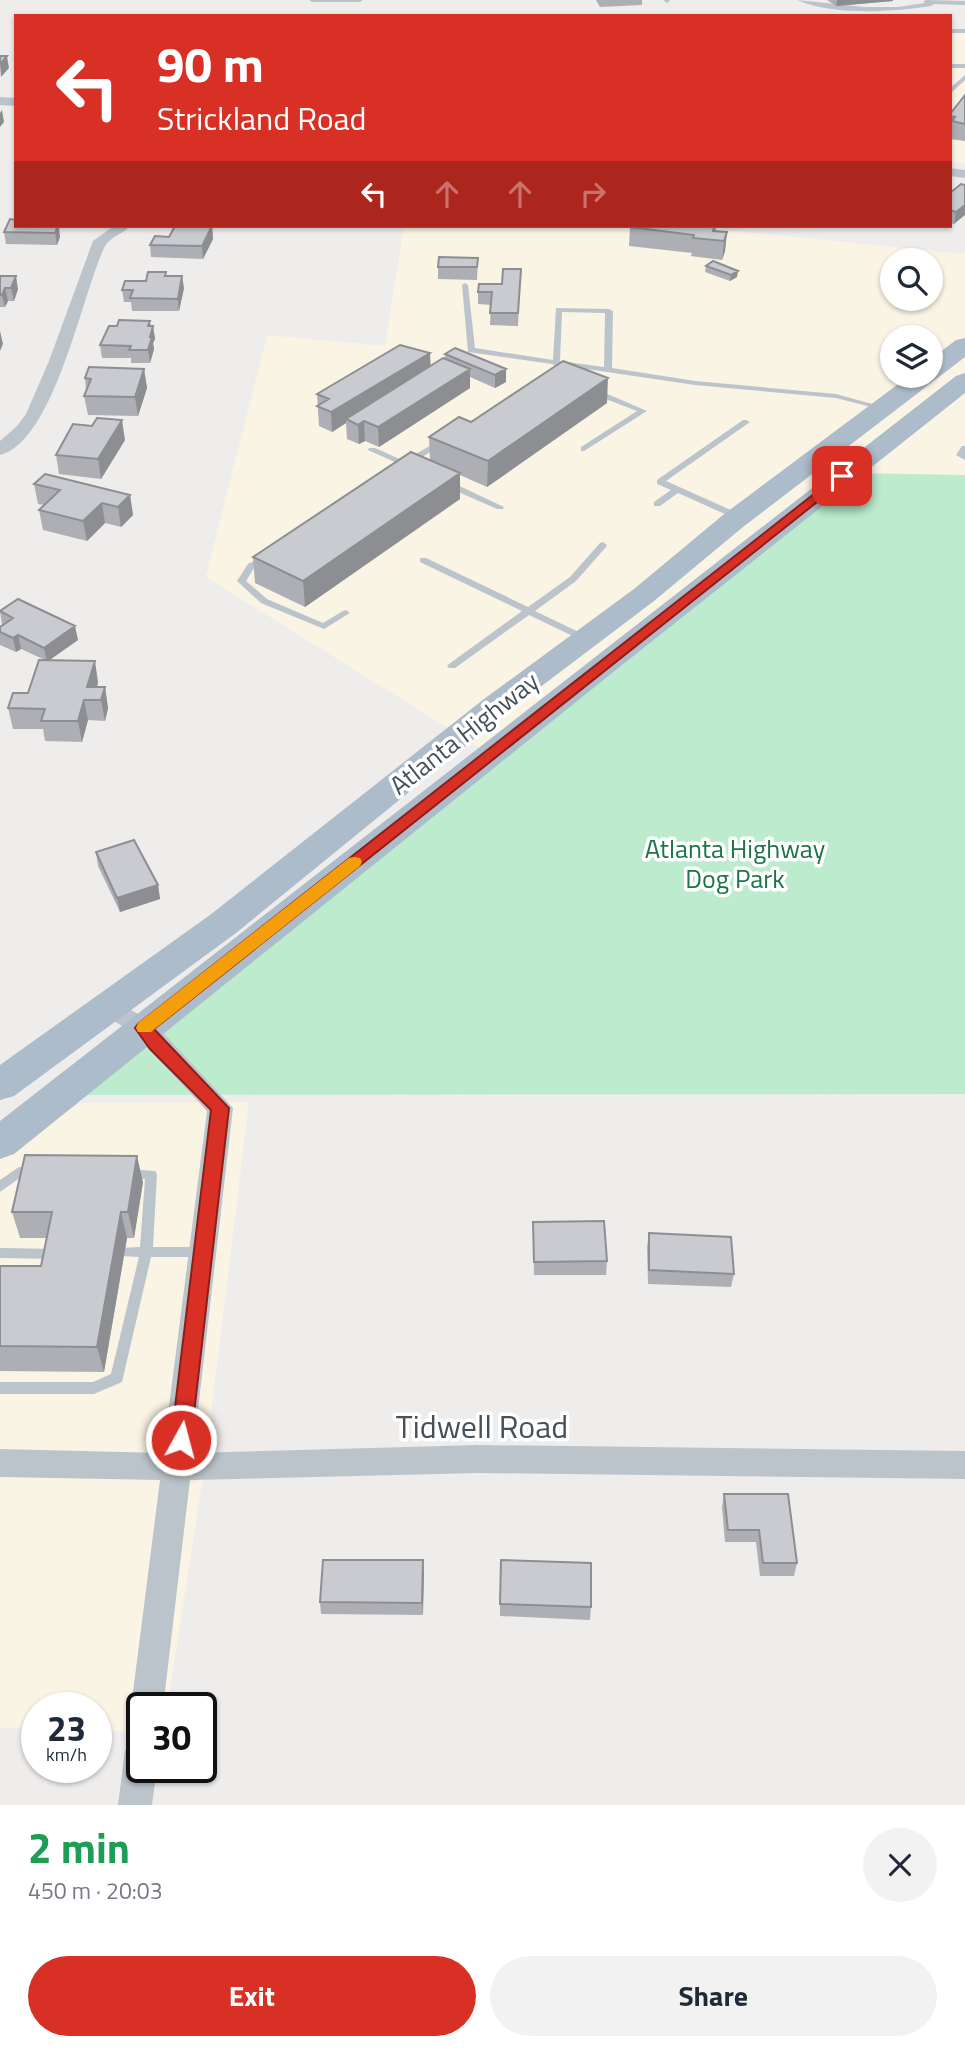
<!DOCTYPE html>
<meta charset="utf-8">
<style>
body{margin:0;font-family:"Titillium Web",sans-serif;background:#f2f2f3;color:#1f2937;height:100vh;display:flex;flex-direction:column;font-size:26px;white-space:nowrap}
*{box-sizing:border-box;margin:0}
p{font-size:23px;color:#747a83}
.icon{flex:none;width:38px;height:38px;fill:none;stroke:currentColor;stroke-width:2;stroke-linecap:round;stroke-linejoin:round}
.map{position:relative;height:1805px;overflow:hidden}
.sheet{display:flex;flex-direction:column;background:#fff;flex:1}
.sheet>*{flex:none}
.banner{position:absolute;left:14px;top:14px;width:938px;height:214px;border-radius:0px;box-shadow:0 2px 5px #0004;background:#d93025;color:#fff;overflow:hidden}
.tools{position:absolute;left:880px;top:248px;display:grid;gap:14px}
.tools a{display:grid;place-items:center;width:63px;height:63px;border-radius:50%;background:#fff;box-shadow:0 2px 5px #0004;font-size:35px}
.speed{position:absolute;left:21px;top:1692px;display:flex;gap:14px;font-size:35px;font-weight:700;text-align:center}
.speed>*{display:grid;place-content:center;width:91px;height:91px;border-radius:50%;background:#fff;box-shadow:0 2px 5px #0004;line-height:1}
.speed small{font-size:18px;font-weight:400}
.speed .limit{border:4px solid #111;border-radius:10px;background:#fff;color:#111}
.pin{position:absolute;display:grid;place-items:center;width:60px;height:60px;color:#fff;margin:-30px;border-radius:14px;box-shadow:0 4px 10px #0006}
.me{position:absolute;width:77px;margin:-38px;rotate:7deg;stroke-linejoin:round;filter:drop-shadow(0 0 5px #0008)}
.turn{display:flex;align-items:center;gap:24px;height:147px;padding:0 28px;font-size:32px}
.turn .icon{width:91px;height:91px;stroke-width:2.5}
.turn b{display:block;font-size:49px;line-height:60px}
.lanes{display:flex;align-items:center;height:66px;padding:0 28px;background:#0003;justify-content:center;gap:35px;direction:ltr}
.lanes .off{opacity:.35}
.round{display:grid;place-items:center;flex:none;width:74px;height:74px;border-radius:37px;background:#f2f2f3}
.head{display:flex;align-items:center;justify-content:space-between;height:119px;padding:0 28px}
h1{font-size:42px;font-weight:700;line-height:52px;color:#1e9e55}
.cta{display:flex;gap:14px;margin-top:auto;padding:14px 28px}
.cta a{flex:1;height:80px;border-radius:42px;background:#d93025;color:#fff;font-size:28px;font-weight:700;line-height:80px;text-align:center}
.cta a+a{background:#f2f2f3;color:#1f2937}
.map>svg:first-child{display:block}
.commercial{fill:#faf4e5;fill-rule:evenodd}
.green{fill:#bcebce}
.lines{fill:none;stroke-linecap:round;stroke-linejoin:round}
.lane{fill:#bbc4cb;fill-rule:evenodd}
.street{fill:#bbc4cb;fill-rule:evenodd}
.primary{fill:#adbcca;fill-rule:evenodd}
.wall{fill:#aeafb4}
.shaded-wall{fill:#8d8e92}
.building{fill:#cacbd1;stroke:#8d8e92;stroke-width:2}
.route{fill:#d93025;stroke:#8d1f18;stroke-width:2}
.slow{fill:#f59e0b}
.labels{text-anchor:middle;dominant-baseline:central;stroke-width:7;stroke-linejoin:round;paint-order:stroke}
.street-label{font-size:26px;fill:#465058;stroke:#fff}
.park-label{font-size:26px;fill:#1c7448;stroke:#fff}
.near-street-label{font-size:32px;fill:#465058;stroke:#fff}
</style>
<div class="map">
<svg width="965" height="1805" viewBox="0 0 965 1805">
<rect width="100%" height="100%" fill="#efecec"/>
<path class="commercial" d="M950,31h15v132l-15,-1z
M404,226h280l281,28v227l-464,280 -295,-184 61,-242 118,11zM892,261h39v38h-39zM892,338h39v38h-39z
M249,1102l-45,369 -37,237h-25v24l-46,-1v-23h-59v21l-37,-1v-571l80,-54z"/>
<path class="green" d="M854,473l111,2v619l-889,1z"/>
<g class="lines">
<path class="lane" d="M309,0h54l-3,2h-48z
M663,0h6l1,1 -3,2z
M797,0l68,7h33l27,-4 -2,-1 3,-2 39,1v4l-31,-1 -3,2c-39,6 -97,10 -134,-6z
M950,29h15v4h-15z
M950,64h15v4h-15z
M965,75v5l-15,14v-6z
M465,283l3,2 7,63 78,12 3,-52 53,1 4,2 -1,57 83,13 141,13 51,14 -4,2 -47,-12 -141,-13 -136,-20 -3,1 -4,-2 -84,-12 -6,-67zM562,312l43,1 -1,54 -44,-6z
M590,389h6l51,22 -63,40h-3v-4l56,-36 -47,-18z
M743,420h3l4,2 -84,59 76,34v4h-6l-58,-26 -18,13h-6v-4l17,-12 -14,-6v-4z
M438,441h6l1,2 -34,21 1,2 -4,2 -40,-18 1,-2h6l29,13z
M962,446h3v14l-9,-5z
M445,482h6l53,25 -1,2h-6l-52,-23z
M603,542l4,3 -1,2 -30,34 -41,30 52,25 2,2 -2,2h-6l-52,-25 -74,53h-6l-2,-2 2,-2 73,-53 -102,-49v-4h6l102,49 42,-30 30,-34z
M263,556l3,1v4l-12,7 -8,13 21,18 56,24 20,-12 3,-1 4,3 -26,16 -63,-26 -24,-22 11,-17z
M19,1167l19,2 2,3 -2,3 -17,2 -21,15v-12z
M127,1169l28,2 2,3 -4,73h49l4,1 2,4 -2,4 -4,1h-51l-29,125 -28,12h-94v-12h93l18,-8 28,-117 -19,-1 -2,-4 2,-4 20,-1 5,-68 -22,-2 -2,-3 2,-3z
M0,1248l56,1 4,1 2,4 -2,4 -4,1 -56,-1z"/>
<path class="street" d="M0,97l16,1v8l-16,-1z
M950,168l15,2v8l-15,-2z
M114,226h16c-7,8 -20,11 -25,20 -23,47 -50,195 -105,209v-14l17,-15 9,-12 23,-53 44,-120z
M109,998l44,24 80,86 -40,345 286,-8 486,6v28l-486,-6 -289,7 -27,228h-21v14l-7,-2 -4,-12 29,-228 -160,-3v-28l163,4 44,-342 -72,-77 -34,-21 -4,-6 4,-6z
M142,1735v33h15l-5,37h-34l7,-54 5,-12z"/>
<path class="primary" d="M965,338v19l-222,170 -89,74 -148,112 -270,220 -222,163 -14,4v-35l210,-150 274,-216 150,-110 89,-74 186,-139h22v-17l25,-19z
M965,373v20l-348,276 -603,485 -14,5v-38l956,-745z"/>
</g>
<path class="wall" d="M596,0h46v5l-42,2z
M827,0h66v1l-57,5z
M965,95v46l-15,-2v-25z
M965,185l-11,39 -4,-1v-30z
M59,226l1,11 -3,8 -51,-1 -2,-12z
M212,226l1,13 -10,20 -52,-2 -1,-12 19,-8z
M716,226v5l11,1 -2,19 -3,9 -31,-4 1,-3 -63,-7 1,-19z
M478,258l-1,22 -39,-1v-12z
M706,266l31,11 -7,4 -25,-9z
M0,276l18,13 -4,12h-6l-3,6h-5z
M166,276l18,12 -5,23h-47l-1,-9h-7l-2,-12 24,-9z
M520,282l-2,44 -28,-1 1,-20 -13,-1v-12l24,-8z
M151,326h2l2,13 -2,4 1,6 -4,14h-19v-5h-29l-2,-13z
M455,348l51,34 -11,6 -25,-11v11l-91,59 -14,-6 -6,3 -12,-5 -1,-16 -14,9 -13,-6 -2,-32 114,-28 14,-7v-5z
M144,369l3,19 -9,28 -50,-1 -4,-19 2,-6 -1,-12z
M607,403l-120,84 -27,-12v24l-155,108 -50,-24 -2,-26 177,-96 -1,-24 42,-15z
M92,426l33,14 -24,39 -42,-5 -3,-19z
M34,484l96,11 3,20 -12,12 -16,-4 -18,18 -44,-11 -4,-20 5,-5 -6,-1z
M0,611l78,29 -30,20 50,22 -1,5h8l3,21 -3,13 -17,-1 -6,22 -37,-1 -2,-12h-30l-5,-21 20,-15 17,-33 -24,-11 -5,3 -16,-7v-18l2,-2z
M96,852l62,33 2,14 -40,13 -22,-46z
M143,1182l-9,56h-7l-23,134 -104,-1v-105h41l6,-28h-27l-8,-26z
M533,1222l74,39 -1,14h-72z
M649,1233l85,41 -3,13 -83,-3 -1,-37z
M724,1494l73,69 -3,13h-34l-4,-34h-31l-3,-35z
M423,1560v55l-102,-1 -1,-12z
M500,1604l91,3 -1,13 -90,-4z"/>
<path class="shaded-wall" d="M837,0h56v1l-57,5z
M7,56l2,12 -8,9 -1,-13z
M2,110l2,12 -4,5v-14z
M965,205v10l-11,9 2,-12z
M58,226l2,11 -3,8 -2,-12z
M212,226l1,13 -10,20 -1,-13z
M727,232l-2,19 -3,9 2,-19z
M738,271l-1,6 -7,4 1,-6z
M16,276l2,13 -4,12 -3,-13z
M182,276l2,12 -5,23 -1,-12z
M5,288l3,13 -3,6 -3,-12z
M150,321l1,10 2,-5 2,13 -2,4 1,6 -4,14 -2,-13v-24z
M0,331l3,13 -3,7z
M430,353l1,19 -85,47v4l-14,9 -1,-20z
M144,369l3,19 -9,28 -3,-19z
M470,369v19l-91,59 -1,-20z
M506,369v13l-11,6v-13z
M608,378l-1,25 -120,84 1,-26z
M122,420l3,20 -24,39 -3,-20z
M364,421l1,20 -6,3 -1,-19z
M460,473v26l-155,108 -2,-26z
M130,495l3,20 -12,12 -3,-20z
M102,503l3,20 -18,18 -4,-20z
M75,626l3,14 -31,22 -3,-14z
M18,635l3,14 -5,3 -3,-14z
M95,661l3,21 -5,18 -6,-13z
M105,687l3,21 -3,13 -4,-21z
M84,700l4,20 -6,22 -4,-21z
M158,885l2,14 -40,13 -3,-14z
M137,1156l6,26 -9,56 -6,-26z
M121,1212l6,26 -23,134 -7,-25z
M423,1560l1,13 -1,42 -1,-12z"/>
<path class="building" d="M0,56h7l-7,8z
M965,95v29l-13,-3 3,-4 -5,-1v-2z
M961,184l4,1v20l-9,7 -6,-2v-17z
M10,219l6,1v6h42l-3,7 -51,-1z
M175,226h37l-10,20 -52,-1 5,-9 14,1z
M631,226h84l-2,5 14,1 -3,9 -31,-3 1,-3 -64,-8z
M439,257l39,1 -1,9h-39z
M713,261l25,10 -7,4 -25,-9z
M503,269h18l-3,44h-28l2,-21h-14l1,-8h23z
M148,272h18l-1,4h17l-4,23 -48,-1 3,-8h-11l3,-9h21z
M0,276h16l-5,12h-6l-3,7h-2z
M119,320l31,1 -2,5h5l-3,11h2l-4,13h-19l2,-4 -31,-1 9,-19h8z
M400,345l30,8 -99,59 -14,-6 12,-7 -12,-5z
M455,348l51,21 -11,6 -50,-21z
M443,358l27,11 -92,58 -14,-6 -6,4 -12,-6z
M563,361l45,17 -120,83 -59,-24 30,-20 12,5z
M89,367l55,2 -9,28 -51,-1 7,-17 -6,-1z
M97,418l25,2 -24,39 -42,-4 17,-31 19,2z
M411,452l49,21 -157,108 -50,-24z
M45,474l85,21 -12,12 -16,-4 -19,18 -44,-11 21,-20 -26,-6z
M18,599l57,27 -31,22 -26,-13 -5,3 -13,-6v-5l13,-9 -13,-7z
M39,660l56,1 -8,26h18l-4,13h-17l-6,21h-37l4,-12 -37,-1 5,-15h15z
M134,840l24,45 -41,13 -21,-46z
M25,1155l112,1 -9,56h-7l-24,135 -97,-1v-80h41l11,-54h-40z
M604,1221l3,40 -73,1 -1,-40z
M649,1233l82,4 3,37 -85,-4z
M724,1494h64l9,69h-34l-4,-33h-31z
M323,1560h100l-1,43 -102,-1z
M501,1560l90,3v44l-91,-3z"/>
<path class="route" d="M842,472l6,4 -2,3 -692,550 75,79 -38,332 -3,7 -7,3 -7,-3 -3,-7 40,-330 -61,-61 -15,-21 3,-4z"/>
<path class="slow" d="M354,857l6,1 2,4 -2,4 -209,166h-13l-2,-4 2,-5 211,-165z"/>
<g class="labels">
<g class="street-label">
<text transform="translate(464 733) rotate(-38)">Atlanta Highway</text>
</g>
<g class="park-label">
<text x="735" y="848">Atlanta Highway<tspan x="735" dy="30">Dog Park</tspan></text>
</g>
<g class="near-street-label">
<text x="482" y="1426">Tidwell Road</text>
</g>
</g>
</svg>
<div class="tools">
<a><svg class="icon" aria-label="search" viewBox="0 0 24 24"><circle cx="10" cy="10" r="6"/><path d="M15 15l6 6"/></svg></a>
<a><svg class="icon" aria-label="layers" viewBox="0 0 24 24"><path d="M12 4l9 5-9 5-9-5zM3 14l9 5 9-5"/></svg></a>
</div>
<div class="speed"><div>23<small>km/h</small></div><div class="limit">30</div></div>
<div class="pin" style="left:842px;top:476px;background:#d93025"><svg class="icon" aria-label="arrive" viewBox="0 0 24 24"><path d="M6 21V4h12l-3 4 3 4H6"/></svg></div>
<svg class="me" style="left:181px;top:1440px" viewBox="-20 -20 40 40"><circle r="17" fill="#d93025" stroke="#fff" stroke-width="3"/><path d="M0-11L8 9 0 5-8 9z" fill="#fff"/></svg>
<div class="banner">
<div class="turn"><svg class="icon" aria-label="left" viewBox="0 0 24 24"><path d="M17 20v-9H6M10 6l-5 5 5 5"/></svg><div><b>90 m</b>Strickland Road</div></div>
<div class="lanes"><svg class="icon" aria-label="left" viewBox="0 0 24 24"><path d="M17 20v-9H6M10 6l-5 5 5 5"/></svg><svg class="icon off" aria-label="ahead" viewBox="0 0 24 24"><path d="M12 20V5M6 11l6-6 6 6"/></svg><svg class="icon off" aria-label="ahead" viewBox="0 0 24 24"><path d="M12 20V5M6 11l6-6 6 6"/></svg><svg class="icon off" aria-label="right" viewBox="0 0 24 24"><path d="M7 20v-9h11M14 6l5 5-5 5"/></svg></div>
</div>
</div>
<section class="sheet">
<div class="head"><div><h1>2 min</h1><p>450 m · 20:03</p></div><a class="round"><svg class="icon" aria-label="close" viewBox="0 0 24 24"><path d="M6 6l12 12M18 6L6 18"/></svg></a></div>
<div class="cta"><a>Exit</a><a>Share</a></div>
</section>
